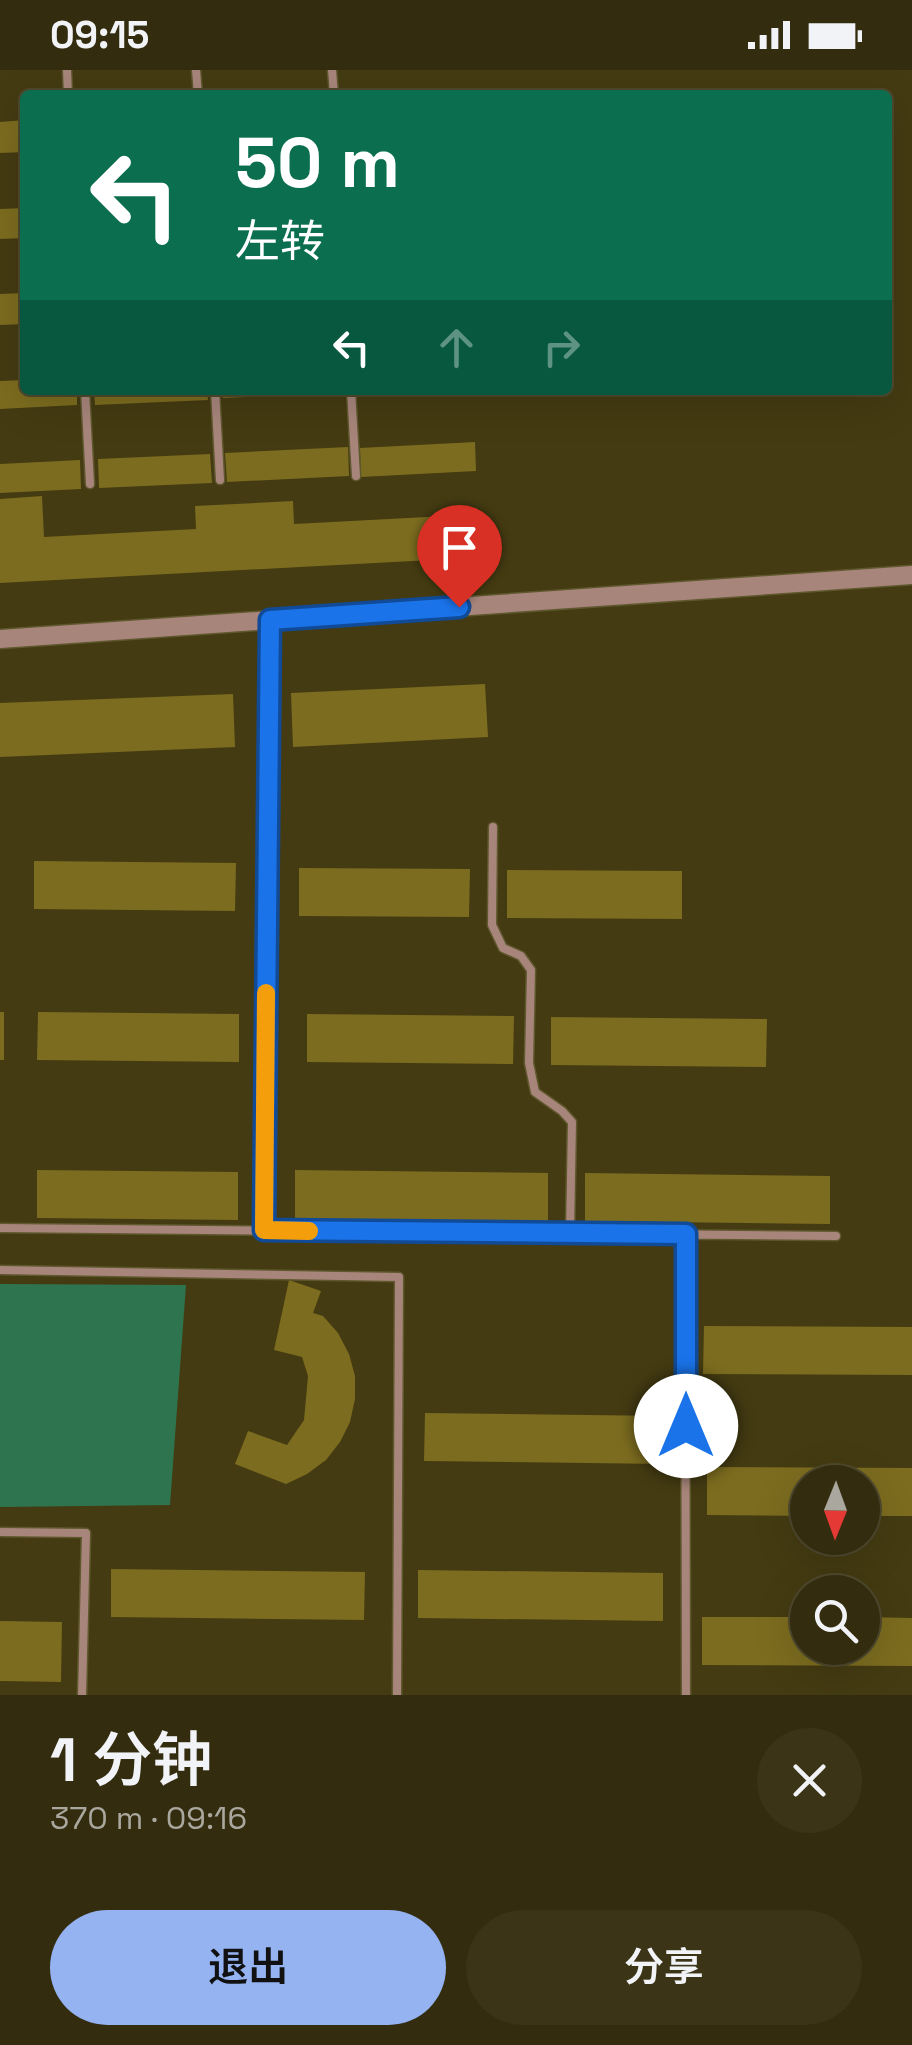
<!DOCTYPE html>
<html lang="zh">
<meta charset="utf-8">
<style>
body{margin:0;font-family:"Space Grotesk","Noto Sans SC",sans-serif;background:#3b3417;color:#f1f3f6;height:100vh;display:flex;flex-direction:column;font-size:38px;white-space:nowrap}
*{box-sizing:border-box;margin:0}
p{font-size:32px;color:#a9a79e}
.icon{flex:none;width:55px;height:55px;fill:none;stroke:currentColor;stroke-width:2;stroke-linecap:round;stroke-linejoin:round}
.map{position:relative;height:1625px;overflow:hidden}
.sheet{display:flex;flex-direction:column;background:#332c0e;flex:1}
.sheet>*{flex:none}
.guide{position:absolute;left:20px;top:20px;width:872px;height:305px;border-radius:10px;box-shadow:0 10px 40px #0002,0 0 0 2px #4e482e;background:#0b6e4f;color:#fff;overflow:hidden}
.needle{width:65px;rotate:181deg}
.controls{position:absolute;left:790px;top:1395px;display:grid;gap:20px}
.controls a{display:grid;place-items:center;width:90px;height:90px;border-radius:50%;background:#332c0e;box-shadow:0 10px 40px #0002,0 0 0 2px #4e482e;font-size:50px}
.pin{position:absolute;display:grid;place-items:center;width:85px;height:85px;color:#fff;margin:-102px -42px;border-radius:50% 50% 50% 0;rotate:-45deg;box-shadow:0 0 10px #0007}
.pin .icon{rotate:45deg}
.me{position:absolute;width:110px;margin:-55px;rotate:0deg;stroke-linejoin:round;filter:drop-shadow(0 0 8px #0008)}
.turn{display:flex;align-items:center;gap:35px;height:210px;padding:0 50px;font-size:45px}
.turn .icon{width:130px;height:130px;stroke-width:2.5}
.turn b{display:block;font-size:70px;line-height:85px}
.lanes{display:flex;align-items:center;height:95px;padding:0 50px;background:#0003;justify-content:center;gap:50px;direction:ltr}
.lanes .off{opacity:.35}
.round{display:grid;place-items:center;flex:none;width:105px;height:105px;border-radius:52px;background:#3b3417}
.overview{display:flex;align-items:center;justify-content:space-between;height:170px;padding:0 50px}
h1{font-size:60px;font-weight:600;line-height:75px}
.button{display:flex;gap:20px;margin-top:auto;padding:20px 50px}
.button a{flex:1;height:115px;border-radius:60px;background:#95b2f1;color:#111;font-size:40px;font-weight:600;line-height:115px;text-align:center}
.button a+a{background:#3b3417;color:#f1f3f6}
.status{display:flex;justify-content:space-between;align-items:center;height:70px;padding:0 50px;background:#332c0e;direction:ltr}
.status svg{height:28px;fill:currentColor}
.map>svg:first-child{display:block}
.green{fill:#2e754f}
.building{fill:#7c6c1f}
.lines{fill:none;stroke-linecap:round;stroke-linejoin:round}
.service-casing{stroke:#5f572e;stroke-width:11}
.tertiary-casing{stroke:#5f572e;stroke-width:21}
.service{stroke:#a7857a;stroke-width:8}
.tertiary{stroke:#a7857a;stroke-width:18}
.route-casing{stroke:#114b97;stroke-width:25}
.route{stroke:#1a73e8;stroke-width:18}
.slow{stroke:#f59e0b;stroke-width:18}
</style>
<div class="status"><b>09:15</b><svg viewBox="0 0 49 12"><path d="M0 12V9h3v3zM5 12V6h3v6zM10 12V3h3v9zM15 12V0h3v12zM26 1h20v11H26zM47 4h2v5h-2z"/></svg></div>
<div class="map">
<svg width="912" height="1625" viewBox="0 0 912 1625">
<rect width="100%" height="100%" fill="#443b12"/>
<path class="green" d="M0,1214l186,1 -16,220 -170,2z"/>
<path class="building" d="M25,50v32l-25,1v-31z
M25,138v30l-25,1v-30z
M25,223v31l-25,1v-31z
M25,310v10h52v15l-77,4v-28z
M94,320h113l1,10 -113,5z
M222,320h112v3l-111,5z
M475,372l1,29 -115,6 -1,-29z
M348,377l1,29 -122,6 -2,-29z
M210,384l2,29 -113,5 -1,-29z
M80,390l1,29 -81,4v-29z
M42,426l2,41 152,-8 -1,-23 98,-5 1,23 190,-10 3,43 -487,26v-84z
M485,614l3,53 -195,10 -2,-54z
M233,624l2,53 -235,10v-54z
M34,791l202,2 -1,48 -201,-2z
M299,798l171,1 -1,48 -170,-1z
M507,800l175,1v48l-175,-1z
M0,942h4v48h-4z
M38,942l201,2v48l-202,-2z
M307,944l207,2 -1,48 -206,-2z
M551,947l216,2 -1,48 -215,-2z
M37,1100l201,2v48l-201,-2z
M295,1100l253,3v48l-253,-2z
M585,1103l245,3v48l-245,-3z
M289,1210l32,11 -8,22 10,3 15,17 11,21 6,22v23l-5,23 -10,20 -14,18 -19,14 -21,10 -51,-20 13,-33 39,14 17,-25 4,-44 -6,-19 -28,-7z
M704,1256l208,1v48l-209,-1z
M425,1343l242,3 -1,48 -242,-3z
M707,1397l205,1v48h-50v-34h-54v34l-101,-1z
M111,1499l254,3 -1,48 -253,-3z
M418,1500l245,3v48l-245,-3z
M702,1547h106v31h54v-31l50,1v48l-210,-1z
M0,1551l62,1 -1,60 -61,-1z"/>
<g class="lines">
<g class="service-casing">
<path id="service" d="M67,0l1,25
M196,0l2,25
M332,0l2,25
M85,320l5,94
M215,320l5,90
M351,320l5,86
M493,757l-1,98 11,23 18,8 10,14 -2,93 6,29 27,19 10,11 -2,111
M0,1158l836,8
M264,1160l6,-610
M685,1164l1,461
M0,1200l399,7 -2,418
M0,1462l86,1 -4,162"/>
</g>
<g class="tertiary-casing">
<path id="tertiary" d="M0,569l912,-64"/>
</g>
<use href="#service" class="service"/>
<use href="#tertiary" class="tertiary"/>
</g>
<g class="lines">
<g class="route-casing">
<path id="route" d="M459,537l-189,13 -6,610 422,4v192"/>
</g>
<use href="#route" class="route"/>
<path class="slow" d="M266,923l-2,237 45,1"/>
</g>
</svg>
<div class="controls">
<a><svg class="needle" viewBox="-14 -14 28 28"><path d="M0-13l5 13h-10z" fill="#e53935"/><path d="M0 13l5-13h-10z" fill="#a9a79e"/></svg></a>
<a><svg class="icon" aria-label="search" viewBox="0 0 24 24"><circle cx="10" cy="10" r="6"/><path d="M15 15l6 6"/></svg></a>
</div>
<div class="pin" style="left:459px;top:537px;background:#d93025"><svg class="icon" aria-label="arrive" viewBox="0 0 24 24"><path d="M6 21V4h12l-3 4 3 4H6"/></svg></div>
<svg class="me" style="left:686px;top:1356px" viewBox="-20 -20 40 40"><circle r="19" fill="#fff"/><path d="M0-13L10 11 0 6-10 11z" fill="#1a73e8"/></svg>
<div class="guide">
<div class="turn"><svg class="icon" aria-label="left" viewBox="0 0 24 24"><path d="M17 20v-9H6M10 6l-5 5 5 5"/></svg><div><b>50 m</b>左转</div></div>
<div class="lanes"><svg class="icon" aria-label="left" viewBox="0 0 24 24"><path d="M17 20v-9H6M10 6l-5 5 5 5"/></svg><svg class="icon off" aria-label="ahead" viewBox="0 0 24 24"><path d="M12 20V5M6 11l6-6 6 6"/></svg><svg class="icon off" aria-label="right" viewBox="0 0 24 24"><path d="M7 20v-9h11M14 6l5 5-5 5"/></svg></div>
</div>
</div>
<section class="sheet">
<div class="overview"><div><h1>1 分钟</h1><p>370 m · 09:16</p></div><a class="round"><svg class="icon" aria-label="close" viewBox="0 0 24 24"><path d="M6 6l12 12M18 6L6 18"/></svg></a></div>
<div class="button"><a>退出</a><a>分享</a></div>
</section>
